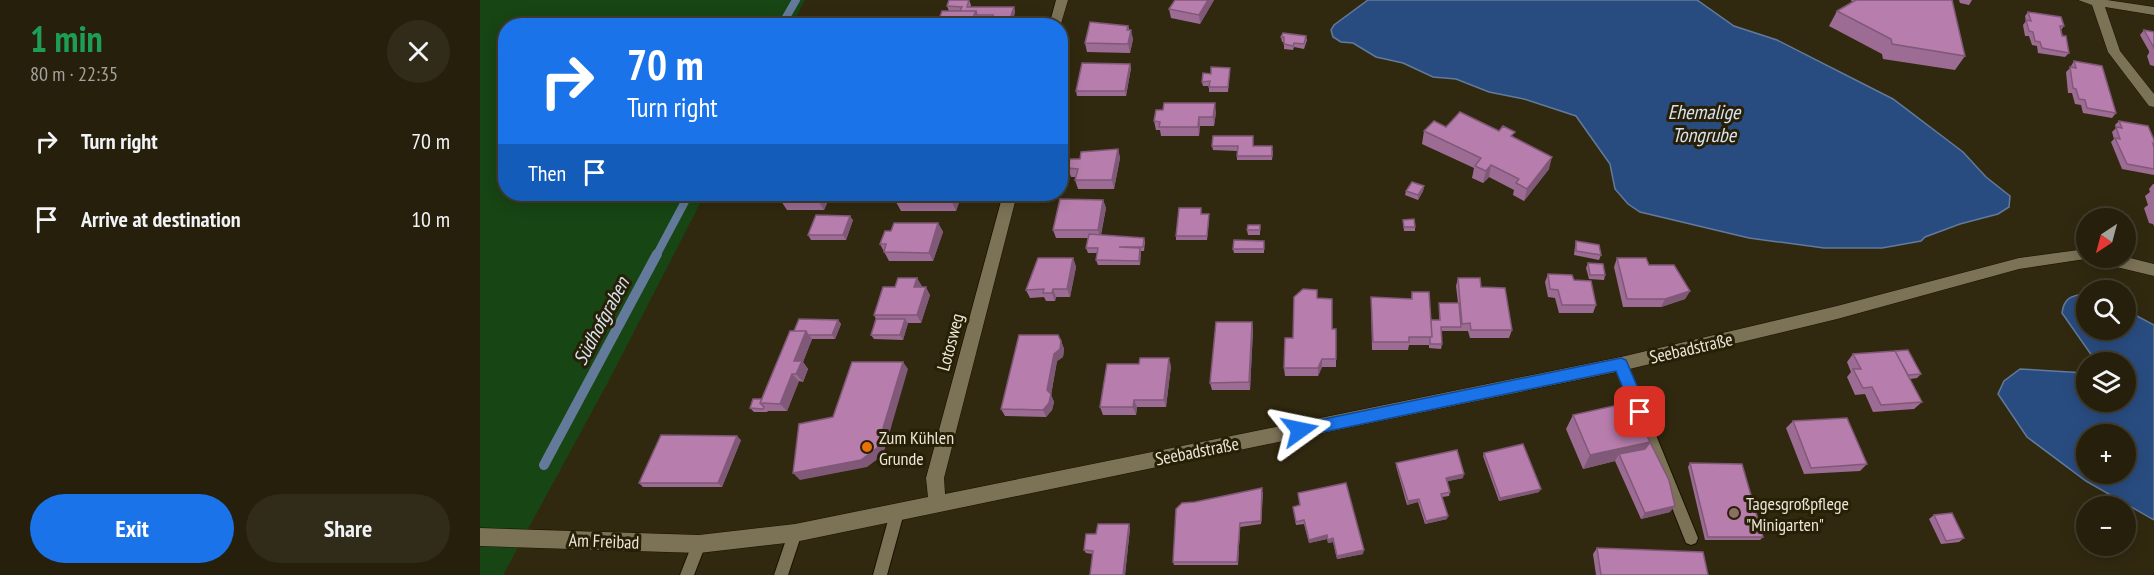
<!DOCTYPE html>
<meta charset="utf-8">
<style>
body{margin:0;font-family:"PT Sans Narrow",sans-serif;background:#312c19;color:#f1f3f6;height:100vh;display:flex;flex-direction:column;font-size:22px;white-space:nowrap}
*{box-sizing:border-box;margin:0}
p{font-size:20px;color:#a3a29d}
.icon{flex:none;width:33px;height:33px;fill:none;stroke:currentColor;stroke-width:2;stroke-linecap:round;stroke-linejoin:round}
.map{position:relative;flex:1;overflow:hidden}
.details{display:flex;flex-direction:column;background:#251f0b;width:480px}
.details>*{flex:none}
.guide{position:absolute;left:18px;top:18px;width:570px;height:183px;border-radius:24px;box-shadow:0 3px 15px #0003,0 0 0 2px #423d2c;background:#1a73e8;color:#fff;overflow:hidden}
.needle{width:39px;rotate:216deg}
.buttons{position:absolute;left:1596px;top:208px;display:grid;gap:12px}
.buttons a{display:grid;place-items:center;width:60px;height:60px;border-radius:50%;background:#251f0b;box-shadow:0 3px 15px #0003,0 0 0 2px #423d2c;font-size:30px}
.pin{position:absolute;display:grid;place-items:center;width:51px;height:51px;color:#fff;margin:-26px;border-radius:12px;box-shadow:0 3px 9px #0006}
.me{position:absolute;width:66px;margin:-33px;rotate:78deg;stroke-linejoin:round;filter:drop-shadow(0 0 4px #0008)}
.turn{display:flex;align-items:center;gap:21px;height:126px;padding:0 30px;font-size:27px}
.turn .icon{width:78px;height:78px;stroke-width:2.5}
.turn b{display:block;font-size:42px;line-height:51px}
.then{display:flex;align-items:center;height:57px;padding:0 30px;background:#0003;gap:12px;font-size:22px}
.round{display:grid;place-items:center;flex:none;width:63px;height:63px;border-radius:32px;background:#312c19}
.head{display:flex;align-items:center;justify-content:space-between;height:102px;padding:0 30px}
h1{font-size:36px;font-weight:600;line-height:45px;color:#1e9e55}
.action{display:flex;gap:12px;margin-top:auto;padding:12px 30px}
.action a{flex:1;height:69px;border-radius:36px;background:#1a73e8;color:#fff;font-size:24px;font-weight:600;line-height:69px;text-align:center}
.action a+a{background:#312c19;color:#f1f3f6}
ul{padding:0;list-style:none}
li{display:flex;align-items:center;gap:18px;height:78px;padding:0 30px}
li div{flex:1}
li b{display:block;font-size:22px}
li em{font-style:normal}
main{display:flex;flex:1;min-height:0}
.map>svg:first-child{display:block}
.green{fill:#184514}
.water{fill:#294c80;stroke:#637a9a;stroke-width:1.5;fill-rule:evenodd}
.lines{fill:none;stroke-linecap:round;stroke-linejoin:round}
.stream-far1{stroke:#637a9a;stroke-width:8}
.stream{stroke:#637a9a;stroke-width:10}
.service-casing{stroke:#191100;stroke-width:2}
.minor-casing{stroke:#191100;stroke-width:1}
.service{fill:#7c7357;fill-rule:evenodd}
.minor{fill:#7c7357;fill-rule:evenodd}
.wall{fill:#9d6c94}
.shaded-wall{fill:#805878}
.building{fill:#b77dac;stroke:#805878;stroke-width:1.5}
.route{fill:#1a73e8;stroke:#114b97;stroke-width:1.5}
.food-dot{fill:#e8710a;stroke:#271f06;stroke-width:2}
.education-dot{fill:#8d6e63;stroke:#271f06;stroke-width:2}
.labels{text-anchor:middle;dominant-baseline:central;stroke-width:6;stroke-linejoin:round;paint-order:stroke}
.street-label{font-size:18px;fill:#ebe6d7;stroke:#271f06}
.poi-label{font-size:18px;fill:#ebe6d7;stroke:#271f06;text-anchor:start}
.water-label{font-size:20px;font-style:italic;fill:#d7e2f2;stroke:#271f06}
</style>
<main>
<section class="details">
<div class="head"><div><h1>1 min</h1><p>80 m · 22:35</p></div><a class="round"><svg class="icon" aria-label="close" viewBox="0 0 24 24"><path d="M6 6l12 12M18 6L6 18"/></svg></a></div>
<ul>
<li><svg class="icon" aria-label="right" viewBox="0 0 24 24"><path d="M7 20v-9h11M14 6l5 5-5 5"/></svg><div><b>Turn right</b></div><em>70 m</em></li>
<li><svg class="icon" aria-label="arrive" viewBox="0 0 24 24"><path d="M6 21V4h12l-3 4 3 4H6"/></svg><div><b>Arrive at destination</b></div><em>10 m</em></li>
</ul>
<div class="action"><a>Exit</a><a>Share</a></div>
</section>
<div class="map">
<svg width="1674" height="575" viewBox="0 0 1674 575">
<rect width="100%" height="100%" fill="#31290f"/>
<path class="green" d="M0,0h325l-13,25 -286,1v168h199l-98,190 -104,191h-23z"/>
<path class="water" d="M888,0h329l37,26 43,14 116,59 70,53 23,25 24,19 -1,11 -11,7 -38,10 -35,13 -4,4 -39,7h-58l-75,-10 -109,-26 -12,-8 -13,-15 -5,-25 -34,-48 -52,-17 -35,-7 -33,-13 -23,-2 -30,-14 -27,-6 -23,-14 -12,-1 -8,-5 -2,-7 3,-5z
M1606,293v37h40v-20l28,15v195l-68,-39 -59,-44 -29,-43 6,-13 16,-12 66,4v29h40v-39h-29l-35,-50c2,-16 10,-17 24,-20zM1606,435h40v39h-40z"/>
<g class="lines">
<path class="stream-far1" d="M301,26l15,-26
M176,256l33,-62"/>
<path class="stream" d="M64,465l113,-211"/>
<g class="service-casing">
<path id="service" d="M1141,359l4,1 2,4 71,174 -2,5 -5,2 -5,-2 -2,-5 -69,-174 2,-4z
M417,506l5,2 2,5 -17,62h-14l17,-62 2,-5z
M315,526l5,2 2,5 -14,42h-14l16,-47z
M219,537l5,2 2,5 -12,31h-14l14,-36z"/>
</g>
<g class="minor-casing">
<path id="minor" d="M576,0h12l-8,27 -11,-1z
M1598,0h29l47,7v8l-49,-8 15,44 34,43v13l-5,-1 -41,-54 -16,-47z
M523,194h14l-73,284 1,16 676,-137 216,-51 182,-48 67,-9v9h6l-73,11 -182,50 -216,52 -826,171 -96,11 -219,-7v-18l219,7 96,-11 133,-27 -2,-19z
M1646,257l28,7v12l-50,-12 -5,-2 -2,-4z"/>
</g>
<use href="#service" class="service"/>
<use href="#minor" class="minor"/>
</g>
<path class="wall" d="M489,0l2,5 -1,2h44l1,5 -3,12h-16l-1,2h-58v-1l12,-14 -2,-5z
M695,0h39l-14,24 -29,-6 -2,-9z
M1371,0h101l13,56 -10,14 -72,-11 -1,-5 -53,-28 8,-15 15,-9z
M1479,0h13l-3,5 -9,-2z
M1548,12l36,14 -3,4 8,23 -4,4 -27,-4 -1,-7 -5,-1 -3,-9h-4l-2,-11 3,-4 -1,-5z
M648,26l5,13 -3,14 -43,-1 -2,-9z
M1664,30l10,2v34l-4,-1 -3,-9 2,-3v-2l-9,-16z
M826,36l1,4 -3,9 -10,-2 -1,3 -9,-1v-7h-2l-1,-5z
M1594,61l42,52 -4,5 -29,-5 -2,-8 -6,-1 -3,-11h-4l-2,-21 5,-5v-1z
M650,64l1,4 -5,28h-49l-1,-5z
M750,68l-2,24h-19v-6h-6l-1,-4 9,-8z
M736,112l-2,14h-14l-1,10h-38l-1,-6h-4l-2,-9z
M1639,121l35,19v35l-32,-6 -11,-27 3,-3 -2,-7 4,-4 -1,-3z
M966,127l67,11 36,31 -25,32 -11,-6 1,-5 -25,-13 -6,6 -11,-5 2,-10 -52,-24 2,-13z
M732,146h41l20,5 -1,9h-35v-9l-24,-1z
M638,149l2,9 -6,31h-36l-3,-9 1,-3h-5l-3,-9 12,-9z
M1673,184h1v42l-1,-2 -4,-1 -5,-15 4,-3 -3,-9 5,-4 -1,-3z
M944,186l-1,5 -5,9 -13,-5 1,-4z
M305,194h46l-7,16h-37l-6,-9z
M482,194l-6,17h-55l-5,-9z
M623,200l3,8 -5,27 43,3 1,4 -1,9h-3l-1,14h-42l-2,-5 1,-7h-9l-2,-5 2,-10h-32l-3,-8z
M722,214l7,5 -2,21h-31v-4z
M373,220l-7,20h-35l-3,-5z
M923,220l12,7v4h-11z
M458,223l5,9 -10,29h-44l-9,-17 11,-13z
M780,225v10h-12l-1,-5z
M784,241v12h-30l-1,-4z
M1096,241l25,14 -2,5 -25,-5 1,-9z
M593,258l3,9 -6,30h-14l-1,4h-9l-2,-4 -14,1 -4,-8z
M1137,258l32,7 41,26 -5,8 -24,8h-38l-9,-40z
M1108,263l17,12 -1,5 -15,-1 -3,-11z
M1068,274l26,6 22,25 -3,8h-34l-4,-15 -7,-1 -3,-15z
M437,278l4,9 9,8 -9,28h-13l-5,17 -29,-1 -3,-4 5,-16 -2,-4 21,-28z
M978,278l23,9 31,43 -3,8h-39l-2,-7h-27l1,13 -1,5 -12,-1v-3h-20l-1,5h-36l-1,-45v-8l40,2 1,-7 19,28h8v-17h19l-2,-17z
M837,298l15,31h4v38h-14l-4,9h-33l-1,-8 9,-30z
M358,320l3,4 -6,15h-23l-9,23 5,7 -5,13 -4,-1 -12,30h-19l-1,1h-13l-4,-4 12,-9 32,-68z
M772,322l1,8 -3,60h-38l-2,-7z
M581,341l3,8 -1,8 -6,4 -6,34 3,7 -2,8 -6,7 -41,-1 -4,-7z
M1373,354l68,20 -4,4 -7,1 12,23 -8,7 -41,3 -8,-18 -10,1 -8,-18 4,-5 -4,-10z
M691,366l-5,41h-29l-1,8h-33l-3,-8z
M1151,402l39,110 -29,7 -26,-58 -32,8 -17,-40 7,-14z
M1313,421l74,43 -7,7 -56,3 -18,-46z
M261,440l-19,47h-79l-4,-4z
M1004,453l55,39 -40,9 -16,-45z
M916,463l67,15 -16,3 3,11 -1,4 -7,1 5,22 -22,5 -7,-22 -11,3 -11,-39z
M1210,463l73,74 -3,3h-55l-17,-73z
M783,492l-2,32 -21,3 -2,38h-64l-1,-3 22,-60z
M818,493l65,61 -26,5 -4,-17 -5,1 -1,-4 -18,4 -5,-19 -8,1 -3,-18 7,-2z
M1454,515l30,23 -5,4 -18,2 -12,-25z
M650,528l-5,47h-35l3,-21 -7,-1 -2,-3 12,-16z
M1117,548l111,27h-112l-3,-21z"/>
<path class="shaded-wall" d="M728,0h6l-14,24 -1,-9z
M534,7l1,5 -3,12 -2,-5z
M513,15l3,9 -1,2 -5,-1z
M648,26l2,9 1,-5 2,9 -3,14 -2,-9 -1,-14z
M650,64l1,4 -5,28 -1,-5z
M735,103l1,9 -2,14 -1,-9z
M719,117l1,9 -1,10 -1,-9z
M638,149l2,9 -6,31 -2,-9z
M1072,157l-3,12 -25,32 3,-12z
M1011,165l-2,12 -6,6 3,-12z
M944,186l-1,5 -5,9v-5z
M342,194h9l-7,16 -5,-8z
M475,194h7l-6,17 -4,-9z
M623,200l3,8 -6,30 -2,-8z
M370,216l3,4 -7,20 -3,-5z
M458,223l5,9 -10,29 -4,-8z
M660,248l1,5 -1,12 -1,-4z
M593,258l3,9 -6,30 -3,-8z
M437,278l5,8 -3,9 -5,-8z
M446,287l4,8 -9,28 -4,-8z
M573,289l3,8 -1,4 -3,-8z
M1210,291l-5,8 -24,8 4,-8z
M425,319l3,4 -5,17 -3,-5z
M358,320l3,4 -6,15 -3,-4z
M772,322l1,8 -3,60 -1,-8z
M326,331l6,8 -9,23 5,7 -5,13 -7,-8 -2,-13z
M581,341l3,8 -1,8 -6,4 -6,34 3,7 -2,8 -6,7 -3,-7 11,-56z
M689,358l2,8 -5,41 -2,-7z
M842,359v8l-4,9v-8z
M423,362l5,7 -25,86 -16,12 -67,13 -7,-7z
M312,374l7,7 -12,30 -7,-7z
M654,400l3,7 -1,8 -3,-8z
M257,436l4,4 -19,47 -4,-4z
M1170,442l-9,14 -22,-2 -4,7 -32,8 7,-14z
M984,474l-1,4 -18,4 1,-4z
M1061,489l-2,3 -40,9 1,-3z
M939,499l-1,3 -11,3 1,-4z
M1195,506l-5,6 -29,7 4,-6z
M968,516l-1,3 -22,5 1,-3z
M760,523v4l-2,38 -1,-3z
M649,524l1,4 -5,47h-2z
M847,535v4l-18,4v-3z
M853,538v4l-5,1v-3z
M884,550l-1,4 -26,5v-3z"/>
<path class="building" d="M469,0h20l-2,7h47l-4,12h-16l-1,-4h-16l-1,-4h-16l2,-4 -15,-1z
M695,0h33l-9,15 -30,-6z
M1376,0h96l13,56 -73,-12 -1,-5 -54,-28z
M462,11h34l-2,4h19l-3,10h-53z
M1548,12l33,5 3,9h-4l2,10h4l3,17 -27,-5 -2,-6 -5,-1 -2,-9 -4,-1 -3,-11 5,1z
M610,22l38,4 -1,4h4l-3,14 -43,-1z
M1664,30l10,2v17l-1,-3z
M803,33l23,3 -2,8 -10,-1 -1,3 -9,-2v-7h-3z
M1594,61l28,5 14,47 -29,-5 -2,-8 -6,-1 -3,-10 -3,-1 -3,-21 6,1z
M602,63l48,1 -5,27h-49z
M731,67l19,1 -2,19h-19l1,-6 -8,1 1,-9 8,1z
M684,103h51l-2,14h-14l-1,10h-39l1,-5 -6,-1 2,-11h7z
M980,112l39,19 4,-5 12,6 -4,4 41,21 -25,32 -11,-6 3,-4 -28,-14 -5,6 -11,-5 6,-8 -57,-27 10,-10 12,6z
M1639,121l29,5 6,14v5l-1,-1 1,4v21l-27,-5 -12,-26 5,1 -4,-12 6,1z
M733,136h40v10h19v10h-35l1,-10h-26z
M638,149l-6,31h-37l3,-11 -10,-1 2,-9h10l1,-7z
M932,182l12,4 -6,9 -12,-4z
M305,194h37l-3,8 -38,-1z
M419,194h56l-3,8h-56z
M580,199l43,1 -5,30h-45z
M699,208h22v6h8l-2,22h-31z
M336,215l34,1 -7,19h-35z
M934,219l1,8h-11l-1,-7z
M414,223h44l-9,30 -45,-1 2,-8h-6l5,-13h6z
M768,225h12v5h-13z
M609,234l55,4 -1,9h-24l21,1 -1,13 -43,-1 2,-12h-12z
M754,240l30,1v8h-31z
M1096,241l23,4 2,10 -25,-4z
M558,258h35l-6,31h-14l-1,4h-9l1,-4 -18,1z
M1137,258h29l3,7h25l16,26 -25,8h-38z
M1108,263l15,1 2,11h-15z
M1068,274l24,1 2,5 17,1 5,24h-34l-4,-15 -8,-1z
M418,278h19l-3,9h12l-9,28h-43l9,-28h12z
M978,278h22l1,9 24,1 7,42h-41l-1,-7 -8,1z
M823,289l14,1v8l15,1v30h4v30h-14l-4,9h-34l1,-30h8l1,-41z
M932,292h17l3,45h-23v5h-36l-2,-45 41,2z
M959,303h20l2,24h-20l1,17h-12v-7h2l-1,-17h9z
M319,319l39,1 -6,15h-24l-2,-4h-12z
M396,319h29l-5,16h-29z
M736,322h36l-3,60 -39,1z
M310,331h16l-12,30h8l-6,13h-4l-12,30 -20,-1z
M539,335h39l3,6 -1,8 -6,5 -7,36 4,4 -2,9 -6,7 -42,-1z
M1428,350l13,24 -13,1 -13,-24z
M1415,351l27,51 -41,3 -9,-18 -9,1 -10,-19h8l-8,-15z
M660,358h29l-5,42h-30l-1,7h-33l7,-43h32z
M372,362h51l-26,86 -16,12 -68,13 6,-49 34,-7z
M273,399h9l-2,4 4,4 -1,2 -13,-1z
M1151,402l19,40 -60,13 -17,-40z
M1367,418l20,46 -56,4 -18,-47z
M1164,430l25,50 6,26 -30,7 -26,-59 26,-5 5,-7z
M181,435l76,1 -19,47h-79z
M1043,444l18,45 -41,9 -16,-45z
M977,450l7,24 -18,4 4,14 -9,2 7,22 -22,5 -7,-22 -11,2 -12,-38z
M1210,463l52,1 21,73h-55z
M866,483l18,67 -27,6 -4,-18 -5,2 -1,-5 -18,5 -5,-20 -8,2 -3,-15 7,-2 -2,-12z
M782,488l-1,33 -21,2 -3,39h-64l3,-53 6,-6 13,-1z
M1472,513l12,25 -18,3 -12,-26z
M618,524h31l-6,51h-33l3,-24 -9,-1 2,-16h10z
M1117,548l106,4 5,23h-107z"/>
<path class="route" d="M1141,358l5,2 22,52 -8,7 -5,-2 -19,-46 -316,66 -8,-7 8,-6z"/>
<circle class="food-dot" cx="387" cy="447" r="6"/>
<circle class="education-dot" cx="1254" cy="513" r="6"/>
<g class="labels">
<g class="street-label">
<text transform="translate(470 342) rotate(-75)">Lotosweg</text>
<text transform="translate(1211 348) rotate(-13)">Seebadstraße</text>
<text transform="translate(717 451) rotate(-11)">Seebadstraße</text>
<text transform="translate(124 541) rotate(2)">Am Freibad</text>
</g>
<g class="poi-label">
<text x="399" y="437">Zum Kühlen<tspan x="399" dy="21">Grunde</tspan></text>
<text x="1266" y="503">Tagesgroßpflege<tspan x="1266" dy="21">"Minigarten"</tspan></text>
</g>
<g class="water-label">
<text x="1224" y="112">Ehemalige<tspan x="1224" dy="23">Tongrube</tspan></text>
<text transform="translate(121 321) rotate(-62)">Südhofgraben</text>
</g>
</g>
</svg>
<div class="buttons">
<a><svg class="needle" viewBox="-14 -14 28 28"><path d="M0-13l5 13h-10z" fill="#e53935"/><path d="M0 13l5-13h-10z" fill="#a3a29d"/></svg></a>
<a><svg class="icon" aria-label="search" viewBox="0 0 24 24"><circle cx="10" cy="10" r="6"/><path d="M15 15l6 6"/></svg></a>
<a><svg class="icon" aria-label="layers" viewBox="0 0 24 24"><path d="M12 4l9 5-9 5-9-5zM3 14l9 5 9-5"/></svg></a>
<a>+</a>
<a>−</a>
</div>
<div class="pin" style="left:1160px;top:412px;background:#d93025"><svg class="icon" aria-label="arrive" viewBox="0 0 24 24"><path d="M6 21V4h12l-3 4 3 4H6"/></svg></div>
<svg class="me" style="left:820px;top:430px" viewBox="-20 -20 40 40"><path d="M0-17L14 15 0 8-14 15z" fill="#1a73e8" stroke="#fff" stroke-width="4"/></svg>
<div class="guide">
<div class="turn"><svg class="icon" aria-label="right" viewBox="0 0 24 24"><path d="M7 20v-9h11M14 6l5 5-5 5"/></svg><div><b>70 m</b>Turn right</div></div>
<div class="then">Then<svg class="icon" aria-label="arrive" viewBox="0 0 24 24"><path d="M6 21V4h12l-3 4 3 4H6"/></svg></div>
</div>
</div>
</main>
